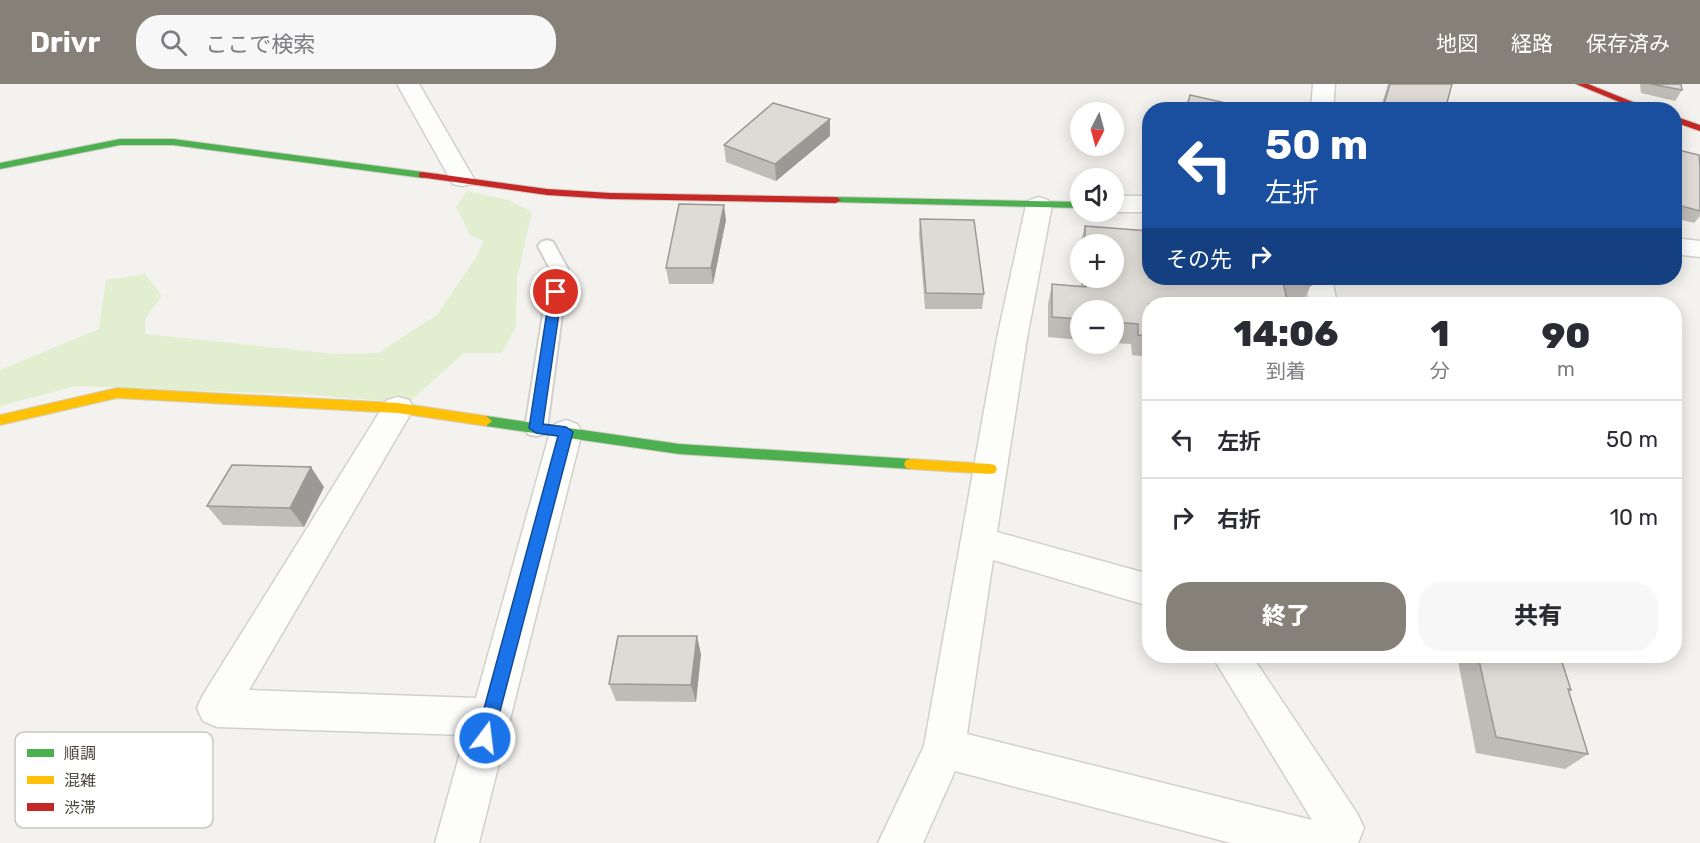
<!DOCTYPE html>
<html lang="ja">
<meta charset="utf-8">
<style>
body{margin:0;font-family:Rubik,"Noto Sans JP",sans-serif;background:#f7f7f7;color:#2b2b33;height:100vh;display:flex;flex-direction:column;font-size:22px;white-space:nowrap}
*{box-sizing:border-box;margin:0}
p{font-size:20px;color:#7c7c81}
.icon{flex:none;width:33px;height:33px;fill:none;stroke:currentColor;stroke-width:2;stroke-linecap:round;stroke-linejoin:round}
.map{position:relative;flex:1;overflow:hidden}
.drawer{position:absolute;left:1142px;top:213px;width:540px;height:366px;display:flex;flex-direction:column;background:#fff;border-radius:24px;box-shadow:0 3px 15px #0003}
.drawer>*{flex:none}
.guide{position:absolute;left:1142px;top:18px;width:540px;height:183px;border-radius:24px;box-shadow:0 3px 15px #0003;background:#1a4fa0;color:#fff;overflow:hidden}
.needle{width:39px;rotate:186deg}
.tools{position:absolute;left:1070px;top:18px;display:grid;gap:12px}
.tools a{display:grid;place-items:center;width:54px;height:54px;border-radius:50%;background:#fff;box-shadow:0 3px 15px #0003;font-size:30px}
.pin{position:absolute;display:grid;place-items:center;width:51px;height:51px;color:#fff;margin:-26px;border:3px solid #fff;border-radius:50%;box-shadow:0 2px 6px #0007}
.me{position:absolute;width:66px;margin:-33px;rotate:15deg;stroke-linejoin:round;filter:drop-shadow(0 0 4px #0008)}
.turn{display:flex;align-items:center;gap:21px;height:126px;padding:0 24px;font-size:27px}
.turn .icon{width:78px;height:78px;stroke-width:2.5}
.turn b{display:block;font-size:42px;line-height:51px}
.then{display:flex;align-items:center;height:57px;padding:0 24px;background:#0003;gap:12px;font-size:22px}
.eta{display:flex;justify-content:space-evenly;align-items:center;height:102px;text-align:center}
.eta b{font-size:36px;font-weight:800;line-height:42px}
.button{display:flex;gap:12px;margin-top:auto;padding:12px 24px}
.button a{flex:1;height:69px;border-radius:24px;background:#868178;color:#fff;font-size:24px;font-weight:800;line-height:69px;text-align:center}
.button a+a{background:#f7f7f7;color:#2b2b33}
ul{padding:0;list-style:none}
li{display:flex;align-items:center;gap:18px;height:78px;padding:0 24px;border-top:2px solid #e1e1e2}
li div{flex:1}
li b{display:block;font-size:22px}
li em{font-style:normal}
header{display:flex;align-items:center;gap:36px;box-sizing:border-box;height:84px;padding:0 30px;background:#868178;color:#fff}
header strong{font-size:28px}
nav{display:flex;gap:33px;margin-inline-start:auto;font-size:21px}
.search{width:420px;height:54px;background:#f7f7f7;display:flex;align-items:center;gap:15px;box-sizing:border-box;padding:0 21px;border-radius:24px;color:#7c7c81;font-size:22px}
.map>svg:first-child{display:block}
.green{fill:#e1eecf}
.lines{fill:none;stroke-linecap:round;stroke-linejoin:round}
.lane-casing{stroke:#d2d0cb;stroke-width:4}
.street-casing{stroke:#d2d0cb;stroke-width:3}
.fast-casing{stroke:#d3cfc5;stroke-width:2}
.slow-casing{stroke:#d3cfc5;stroke-width:2}
.jam-casing{stroke:#d3cfc5;stroke-width:2}
.lane{fill:#fdfdfc;fill-rule:evenodd}
.street{fill:#fdfdfc;fill-rule:evenodd}
.fast{fill:#4caf50;fill-rule:evenodd}
.slow{fill:#ffc107;fill-rule:evenodd}
.jam{fill:#c62828;fill-rule:evenodd}
.wall{fill:#bfbcb8}
.shaded-wall{fill:#9b9996}
.building{fill:#dedbd6;stroke:#9b9996;stroke-width:1.5}
.route{fill:#1a73e8;stroke:#114b97;stroke-width:1.5}
.key{fill:#fff;stroke:#c9c7c4;stroke-width:1.5}
.key-label{font-size:16px;fill:#4b4439}
</style>
<header>
<strong>Drivr</strong>
<div class="search"><svg class="icon" aria-label="search" viewBox="0 0 24 24"><circle cx="10" cy="10" r="6"/><path d="M15 15l6 6"/></svg>ここで検索</div>
<nav><a>地図</a><a>経路</a><a>保存済み</a></nav>
</header>
<div class="map">
<svg width="1700" height="759" viewBox="0 0 1700 759">
<rect width="100%" height="100%" fill="#f4f2ee"/>
<path class="green" d="M467,107l41,9 24,12 -15,66 -1,48 -14,27h-38l-56,50 -95,-8 -238,-9 -75,20v-36l99,-41 7,-49 39,-6 17,22 -17,23v15l191,20 42,-1 59,-38 40,-59 6,-15 -13,-6 -14,-28z"/>
<g class="lines">
<g class="lane-casing">
<path id="lane" d="M547,156l6,2 15,27 -21,159 -3,6 -8,2 -8,-2 -3,-6 25,-159 -12,-23 3,-4z"/>
</g>
<g class="street-casing">
<path id="street" d="M397,0h22l55,95 -3,5 -9,2 -9,-2z
M1313,0h22l-2,26h-22z
M1113,112h36v16h-37z
M1039,113l9,3 4,5 -25,133 -30,194 152,42v32l-156,-46 -26,174 345,86 -100,-164h40l105,157 7,15 -6,15h-127l-276,-72 -32,72h-45l46,-97 73,-408 29,-133 4,-5z
M1674,154l26,3v16l-26,-3z
M1306,194h26l5,26h-28z
M398,313l11,3 5,8 -165,282 227,8 74,-266 5,-8 11,-4 11,4 5,8 -103,411h-44l30,-108 -248,-8 -14,-6 -6,-13 6,-13 184,-295z"/>
</g>
<g class="fast-casing">
<path id="fast" d="M120,55h53l250,33 5,3 -5,3 -250,-33h-53l-120,24v-6z
M836,113l244,5v6l-248,-6v-4z
M486,332l193,28 232,15 5,1 2,4 -2,4 -5,1 -232,-15 -193,-28 -6,-5z"/>
</g>
<g class="slow-casing">
<path id="slow" d="M117,304l281,15 88,13 6,5 -6,5 -88,-13 -281,-15 -117,27v-10z
M911,375l79,5 5,1 2,4 -2,4 -5,1 -79,-5 -5,-1 -2,-4 2,-4z"/>
</g>
<g class="jam-casing">
<path id="jam" d="M1576,0h12l65,26h-14z
M1674,32l26,9v6l-26,-9z
M423,88l124,17 63,4 226,4 5,3 -5,3 -226,-4 -63,-4 -128,-18v-4z"/>
</g>
<use href="#lane" class="lane"/>
<use href="#street" class="street"/>
<use href="#fast" class="fast"/>
<use href="#slow" class="slow"/>
<use href="#jam" class="jam"/>
</g>
<path class="wall" d="M1388,0h64l-7,26h-65z
M1640,0h41l1,6 -7,11 -34,-8z
M830,35v17l-54,45 -50,-19 -2,-17z
M1674,65l26,19v48l-6,7 -20,-5z
M920,135l64,75 -2,15h-57l-6,-75z
M726,136l-13,64h-44l-3,-16z
M1085,142l225,52 1,7 -9,19 -14,-1 -139,1v53l-17,-2 -1,-11 -18,-1v-33h-33v30l-32,-3v-33l4,-20 29,2v-8h32v-34h-33z
M324,403l-20,40 -81,-2 -16,-19z
M701,570l-5,48 -80,-1 -7,-17z
M1457,572h103l11,34 -2,1 19,63 -23,15 -89,-16z"/>
<path class="shaded-wall" d="M830,35v17l-54,45 -1,-17z
M724,121l2,15 -13,64 -2,-16z
M311,383l13,20 -20,40 -14,-19z
M697,552l4,18 -5,48 -5,-17z"/>
<path class="building" d="M1390,0h62l-7,26h-63z
M1651,0h30l1,6z
M1190,11l67,15h-71z
M773,19l57,16 -55,45 -51,-19z
M1674,65l25,6 1,13v43l-26,-7z
M679,120l45,1 -13,63h-45z
M920,135l54,1 10,74 -58,-1z
M1085,142l64,5v47h161l1,7 -28,-3 5,22h-139v32l-11,-1v-11l-25,-2v-12h-33v9l-28,-2v-33l34,3v-9h27v-34h-28z
M232,381l79,2 -21,41 -83,-2z
M618,552h79l-6,49 -82,-1z
M1478,572h82l11,34 -3,-1 20,65 -92,-17z"/>
<path class="route" d="M556,204l6,4 -19,132 23,3 7,5 -80,306 -2,5 -6,3 -6,-3 -3,-5 82,-302 -22,-3 -7,-5 21,-136z"/>
<rect x="15" y="648" width="198" height="96" rx="9" class="key"/>
<rect x="27" y="665" width="27" height="8" fill="#4caf50"/>
<rect x="27" y="692" width="27" height="8" fill="#ffc107"/>
<rect x="27" y="719" width="27" height="8" fill="#c62828"/>
<g class="key-label">
<text x="64" y="675">順調</text>
<text x="64" y="702">混雑</text>
<text x="64" y="729">渋滞</text>
</g>
</svg>
<div class="tools">
<a><svg class="needle" viewBox="-14 -14 28 28"><path d="M0-13l5 13h-10z" fill="#e53935"/><path d="M0 13l5-13h-10z" fill="#7c7c81"/></svg></a>
<a><svg class="icon" aria-label="sound" viewBox="0 0 24 24"><path d="M4 9h4l5-4v14l-5-4H4zM17 9q2 3 0 6"/></svg></a>
<a>+</a>
<a>−</a>
</div>
<div class="pin" style="left:556px;top:208px;background:#d93025"><svg class="icon" aria-label="arrive" viewBox="0 0 24 24"><path d="M6 21V4h12l-3 4 3 4H6"/></svg></div>
<svg class="me" style="left:485px;top:654px" viewBox="-20 -20 40 40"><circle r="17" fill="#1a73e8" stroke="#fff" stroke-width="3"/><path d="M0-11L8 9 0 5-8 9z" fill="#fff"/></svg>
<div class="guide">
<div class="turn"><svg class="icon" aria-label="left" viewBox="0 0 24 24"><path d="M17 20v-9H6M10 6l-5 5 5 5"/></svg><div><b>50 m</b>左折</div></div>
<div class="then">その先<svg class="icon" aria-label="right" viewBox="0 0 24 24"><path d="M7 20v-9h11M14 6l5 5-5 5"/></svg></div>
</div>
<section class="drawer">
<div class="eta">
<div><b>14:06</b><p>到着</p></div>
<div><b>1</b><p>分</p></div>
<div><b>90</b><p>m</p></div>
</div>
<ul>
<li><svg class="icon" aria-label="left" viewBox="0 0 24 24"><path d="M17 20v-9H6M10 6l-5 5 5 5"/></svg><div><b>左折</b></div><em>50 m</em></li>
<li><svg class="icon" aria-label="right" viewBox="0 0 24 24"><path d="M7 20v-9h11M14 6l5 5-5 5"/></svg><div><b>右折</b></div><em>10 m</em></li>
</ul>
<div class="button"><a>終了</a><a>共有</a></div>
</section>
</div>
